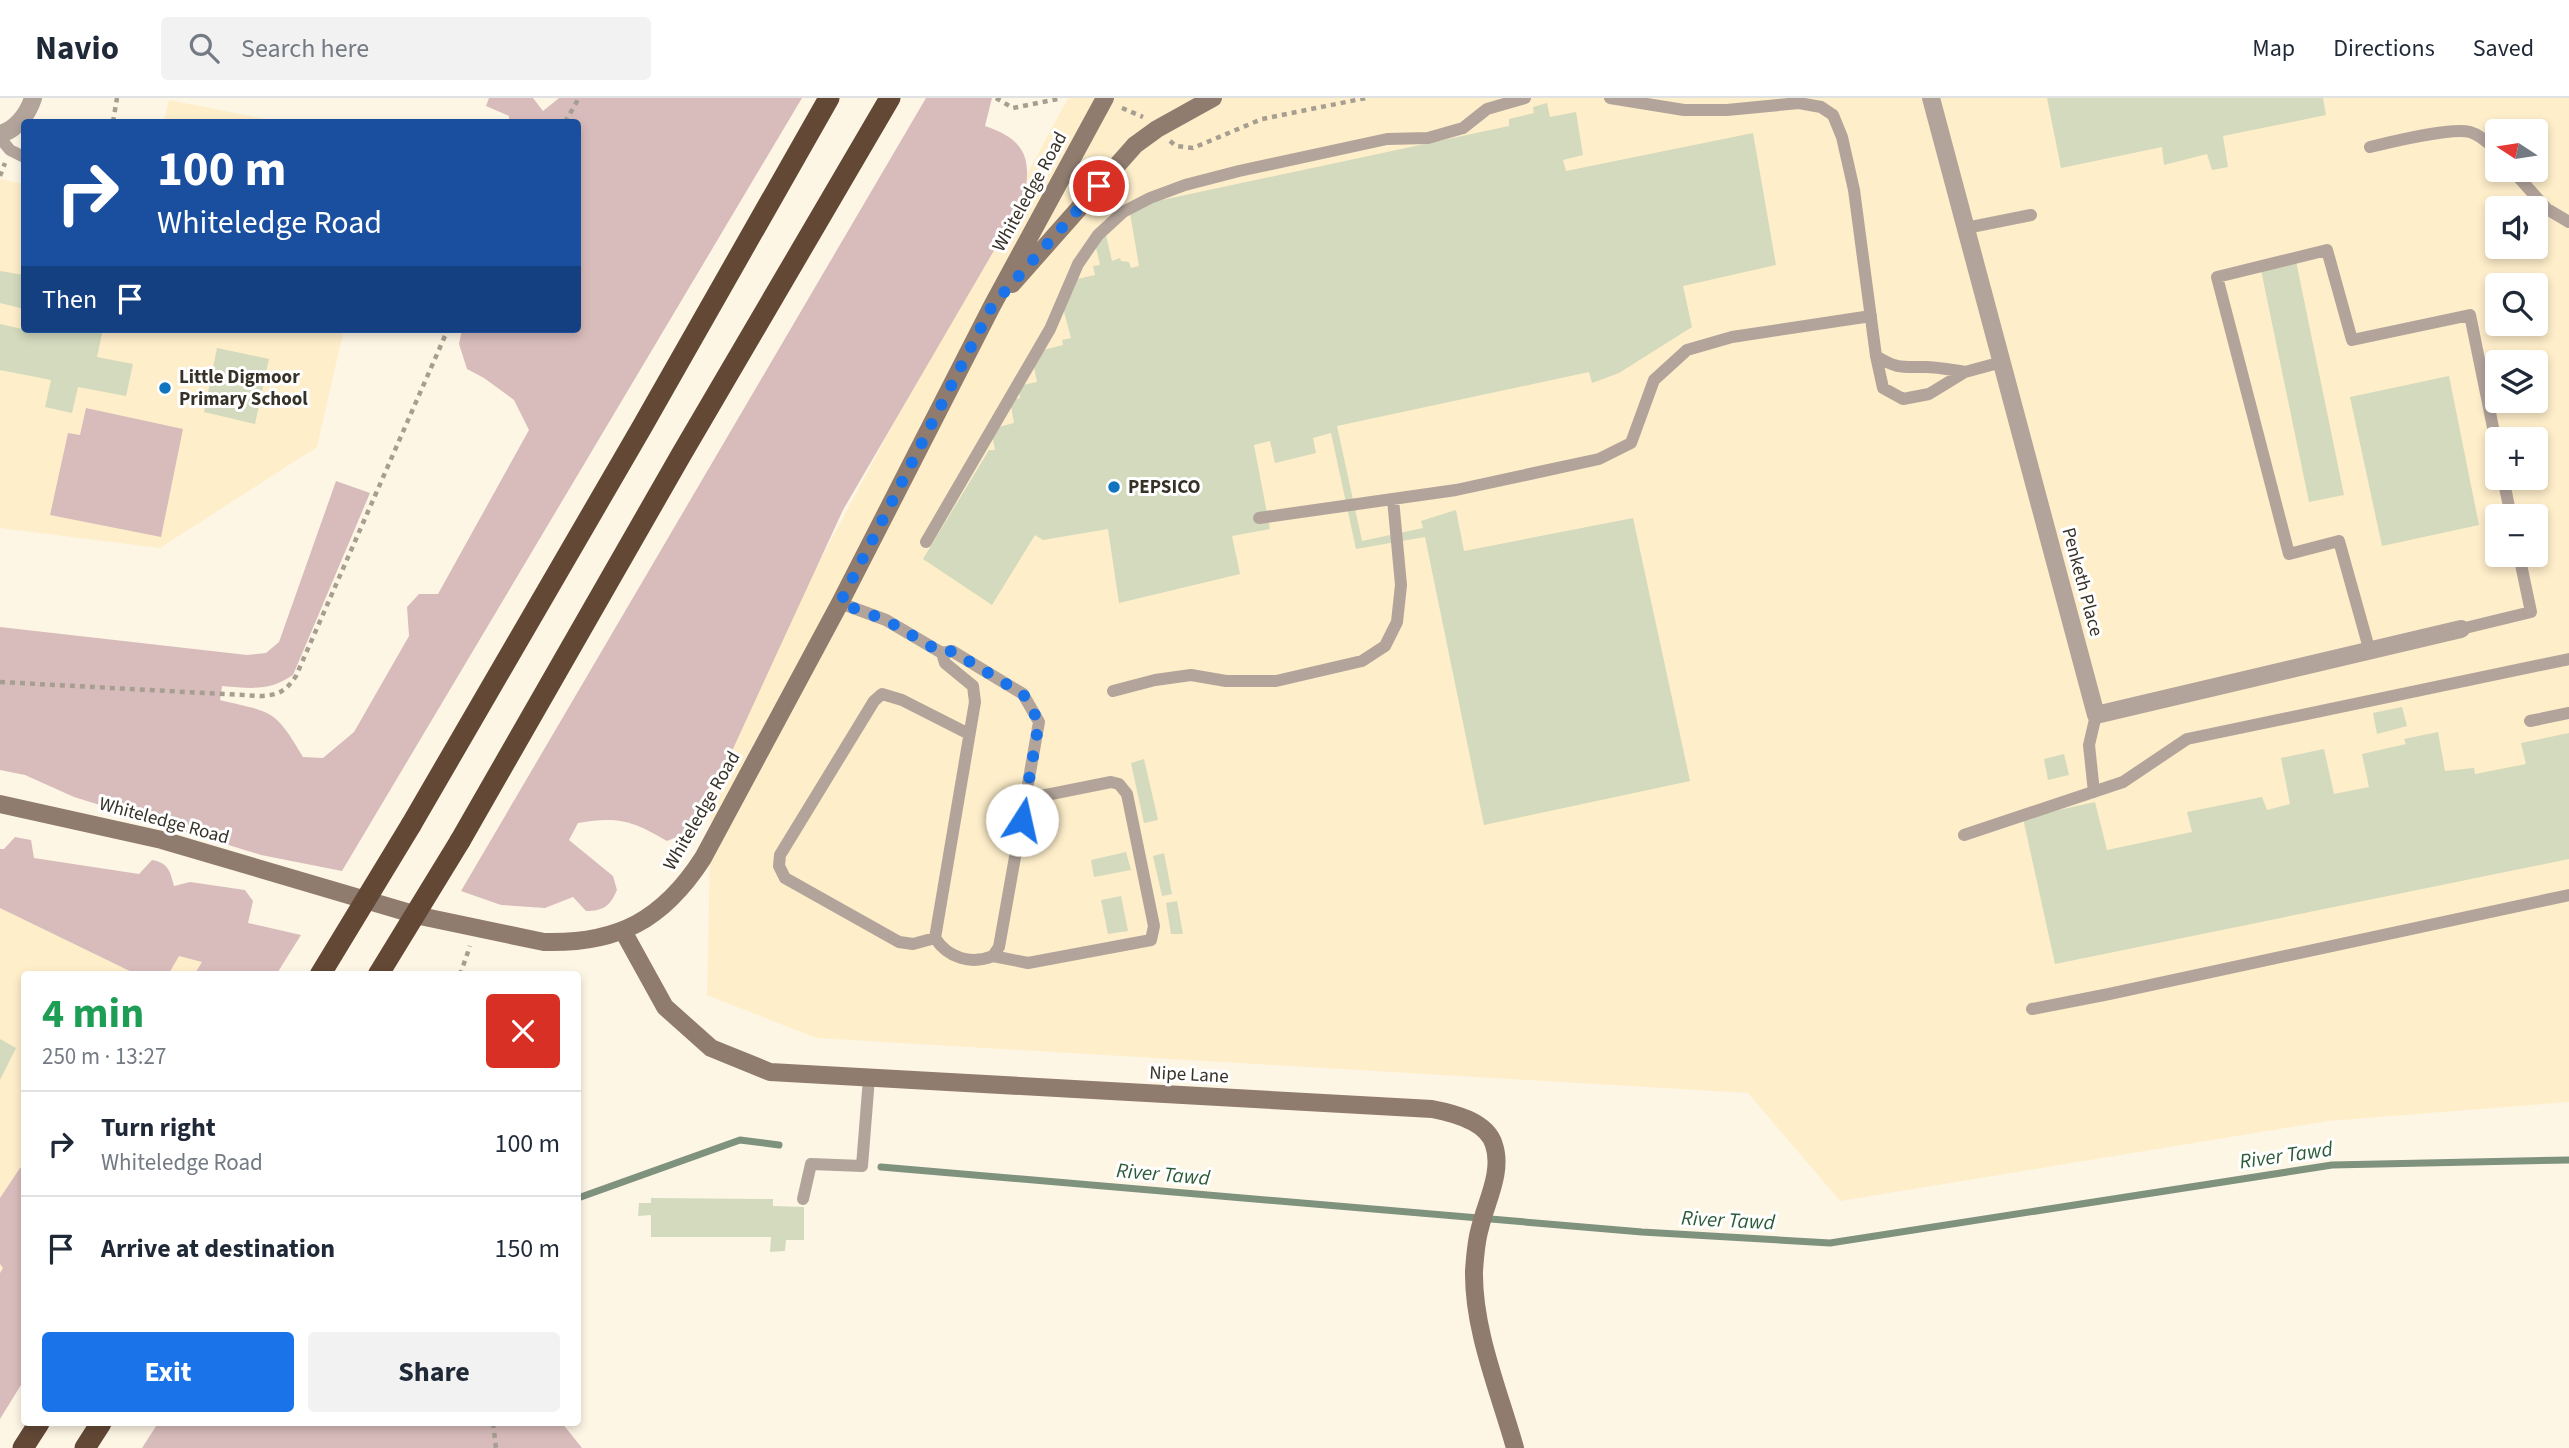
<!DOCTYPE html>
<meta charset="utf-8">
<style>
body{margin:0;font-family:"Source Sans 3",sans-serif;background:#f2f2f3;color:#1f2937;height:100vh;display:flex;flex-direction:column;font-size:26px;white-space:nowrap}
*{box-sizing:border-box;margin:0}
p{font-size:23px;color:#747a83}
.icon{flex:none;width:38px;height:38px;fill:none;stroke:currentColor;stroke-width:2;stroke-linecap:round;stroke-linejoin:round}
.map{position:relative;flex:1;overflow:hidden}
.details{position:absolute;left:21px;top:873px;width:560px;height:455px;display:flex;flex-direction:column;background:#fff;border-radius:7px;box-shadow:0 4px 10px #0003}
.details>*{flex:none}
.guide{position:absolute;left:21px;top:21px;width:560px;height:214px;border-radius:7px;box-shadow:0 4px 10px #0003;background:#1a4fa0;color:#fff;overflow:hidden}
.needle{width:46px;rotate:282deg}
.buttons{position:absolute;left:2485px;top:21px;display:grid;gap:14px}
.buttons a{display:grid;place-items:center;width:63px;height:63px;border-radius:7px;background:#fff;box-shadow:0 4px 10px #0003;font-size:35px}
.pin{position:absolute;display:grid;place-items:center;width:60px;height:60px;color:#fff;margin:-30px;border:4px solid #fff;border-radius:50%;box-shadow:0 2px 7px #0007}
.me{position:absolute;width:77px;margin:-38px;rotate:10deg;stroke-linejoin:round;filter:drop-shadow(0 0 5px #0008)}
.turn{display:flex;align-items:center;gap:24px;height:147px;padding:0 21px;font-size:32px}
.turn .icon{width:91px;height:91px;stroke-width:2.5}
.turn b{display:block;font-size:49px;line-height:60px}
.then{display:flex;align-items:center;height:66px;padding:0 21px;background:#0003;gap:14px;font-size:26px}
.round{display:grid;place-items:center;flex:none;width:74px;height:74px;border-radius:7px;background:#f2f2f3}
.overview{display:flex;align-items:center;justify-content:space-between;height:119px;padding:0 21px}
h1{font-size:42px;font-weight:700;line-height:52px;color:#1e9e55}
.primary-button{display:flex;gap:14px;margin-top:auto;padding:14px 21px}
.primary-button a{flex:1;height:80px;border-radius:7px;background:#1a73e8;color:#fff;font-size:28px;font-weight:700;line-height:80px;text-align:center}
.primary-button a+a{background:#f2f2f3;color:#1f2937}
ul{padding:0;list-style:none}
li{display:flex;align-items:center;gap:21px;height:105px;padding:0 21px;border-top:2px solid #e0e1e3}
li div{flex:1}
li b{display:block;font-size:26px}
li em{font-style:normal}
header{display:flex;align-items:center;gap:42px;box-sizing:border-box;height:98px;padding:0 35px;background:#fff;border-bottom:2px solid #e0e1e3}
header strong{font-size:33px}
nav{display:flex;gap:38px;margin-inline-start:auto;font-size:24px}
.search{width:490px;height:63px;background:#f2f2f3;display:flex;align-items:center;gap:18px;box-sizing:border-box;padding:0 24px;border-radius:7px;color:#747a83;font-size:26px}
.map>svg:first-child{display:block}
.built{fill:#feeeca;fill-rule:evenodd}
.green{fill:#d8bcbb}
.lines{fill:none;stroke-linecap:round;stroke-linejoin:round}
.stream{stroke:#7e927e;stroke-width:7}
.building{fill:#d3dabd}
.path{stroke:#a69f91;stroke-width:4.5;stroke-dasharray:5 5;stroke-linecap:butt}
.lane{stroke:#b2a49b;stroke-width:12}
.street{stroke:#b2a49b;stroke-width:18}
.secondary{stroke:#907c6f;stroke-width:18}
.highway{stroke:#634836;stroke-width:21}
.highway-bridge{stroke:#634836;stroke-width:21}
.route{stroke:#1a73e8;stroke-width:12;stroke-dasharray:0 21.6}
.poi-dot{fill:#1074c0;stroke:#fff;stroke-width:2.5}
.labels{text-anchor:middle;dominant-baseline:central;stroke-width:6;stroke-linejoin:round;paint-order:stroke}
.street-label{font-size:19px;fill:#373227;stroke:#fff}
.poi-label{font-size:19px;font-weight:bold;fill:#373227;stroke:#fff;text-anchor:start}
.water-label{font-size:21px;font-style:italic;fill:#2c5b39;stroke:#fff}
</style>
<header>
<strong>Navio</strong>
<div class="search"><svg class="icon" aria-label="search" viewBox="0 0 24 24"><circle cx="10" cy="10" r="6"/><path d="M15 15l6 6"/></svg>Search here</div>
<nav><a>Map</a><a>Directions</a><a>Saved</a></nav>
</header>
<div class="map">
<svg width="2569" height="1350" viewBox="0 0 2569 1350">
<rect width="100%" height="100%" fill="#fef6e5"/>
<path class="built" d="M1068,0h1501v1004l-241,19 -488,80 -92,-108 -932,-55 -109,-43 5,-233zM2497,33h39v39h-39zM2497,110h39v39h-39zM2497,187h39v39h-39zM2497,264h39v39h-39zM2497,341h39v39h-39zM2497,418h39v39h-39z
M169,2l112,22h-117z
M0,81l24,5v145h320l-27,118 -157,101 -160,-20z
M0,799l221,55 -14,23h-183v298l-24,40z"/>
<path class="green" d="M489,0h44l10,13 16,-13h243l-460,773 -81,-16 -187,-58 -49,-22 -25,-5v-143l247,28 19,-2 13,-11 57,-161 34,12 -77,182c-25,17 -43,13 -71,11l-2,14c53,13 54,8 83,57l20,1 31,-26 55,-96 -2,-29 12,-13h19l91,-164 -15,-30 -30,-22 -17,-9 -8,-25 3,-15h116v-207h-69v-6l-23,-10z
M926,0h66l-7,28c41,14 47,32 39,73l-181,311 -111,241 -25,40 -1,20 -12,19 -27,11c-34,-20 -49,-25 -89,-18l-9,17 44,36 4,14c-7,16 -13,21 -31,21l-13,-14 -28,11 -44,-3 -40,-14z
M86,310l97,21 -22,108 -111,-22 18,-82 12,2z
M15,739l16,3 3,18 105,16 13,-14c16,3 18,10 22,26l16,-4 55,8 8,11 -5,22 53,12 -25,40h-82l8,-13 -23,-6 -11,19h-30l-138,-67v-59h4z
M24,1068v214l-24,39v-146l3,-5 -3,-4v-66l20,-30z
M158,1325h404l20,25h-440z"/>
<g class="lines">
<path class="stream" d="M881,1069l761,65 188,11 502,-78 237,-5
M578,1100l162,-58 39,5"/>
</g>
<path class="building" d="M2047,0h276l3,17 -103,21 5,31 -16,3 -5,-16 -43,11 -2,-18 -101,21z
M1547,5l3,14 26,-5 7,43 -20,5 3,11 187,-38 23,132 -93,21 9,41 -73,46 -27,10 -3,-11 -252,54 25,115 61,-13 -2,-7 35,-11 8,41 169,-33 57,263 -206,44 -59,-288 -69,12 -25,-116 -18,5 3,15 -41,10 -5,-22 -16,4 16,84 -38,7 8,38 -121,29 -11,-74 -65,11 -8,-5 -43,70 -69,-46 66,-109h6l-4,-21 23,-6 -4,-23 10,-2 -2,-12 19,-4 -6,-29 32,-8 -1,-5 9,-2 -9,-34 11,-24 22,-5 -2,-9 7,-1 -6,-26 12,-4 6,26 8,-3 1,3 8,1 2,6 8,-2 -10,-59 380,-81v-7l25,-6 -1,-6z
M2296,163l48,234 -35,7 -48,-232z
M0,173l24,4v34l-24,-6z
M24,224v7h79l-6,28 36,7 -7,32 -48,-9 -6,26 -27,-6 6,-27 -51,-10v-46l22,5z
M217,250l52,11 -14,65 -51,-12z
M2449,278l30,149 -97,21 -32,-149z
M2402,609l5,19 -30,8 -4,-21z
M2438,634l7,39 29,-3 1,6 51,-10 -5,-21 48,-10v126l-514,105 -32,-146 72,-16 12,48 85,-18 -5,-20 75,-15 5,13 23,-6 -9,-46 43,-9 10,45 35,-7 -7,-33 44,-10 -2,-5z
M2064,656l5,21 -21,5 -4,-21z
M1144,661l14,61 -14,3 -13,-60z
M1126,754l5,18 -37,7 -3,-17z
M1164,755l8,41 -10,2 -9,-40z
M1121,798l7,35 -20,3 -7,-34z
M1177,803l6,33h-12l-5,-31z
M0,941l16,9 -16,32z
M651,1100l122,1v7l31,1v33h-18l-1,11 -15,1 1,-15h-120v-22l-13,1 1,-13h12z"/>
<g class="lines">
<path class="path" d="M996,0l17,10 49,-10
M1122,10l21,9
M113,24l4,-24
M565,24l14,-24
M1170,43l6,5 17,2 69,-29 104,-21
M0,78l5,-13
M0,584l261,14c18,-1 25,-5 35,-20l152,-347
M460,877l10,-29
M493,1325l3,25"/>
<path class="lane" d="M1610,0l74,12h43l72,-7 22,4 12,8 9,22 12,53 22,166 7,32 20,11 26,-5 36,-22 37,-10
M0,40l10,12 14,7
M2370,49c20,-5 83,-20 100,-15 11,3 19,12 27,19
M2512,72l35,39 22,13
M1966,130l65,-13
M1876,258c21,13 26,11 49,11 13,0 27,3 40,5
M2503,380l8,38
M1259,420l197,-28 143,-31 32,-16 23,-63 33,-30 45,-13 139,-21
M926,444l124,-213 28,-65 20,-29 25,-23 27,-14 35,-13 54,-14 148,-32 41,-1 35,-10 24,-19 38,-11
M840,505l46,17 56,33 10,-2 71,43 16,28 -40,225 -6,9c-22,9 -45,2 -58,-18l40,-236 -2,-16 -28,-23 -3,-10
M2461,531l70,-17 -12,-57
M2370,554l-31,-111 -50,13 -72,-277 110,-27 25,90 118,-25 27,132
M1113,593l42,-11 36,-5 35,6h50l86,-20 23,-15 12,-24 4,-37 -8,-86
M2530,623l39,-8
M2094,694l-5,-47 7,-30
M1964,737l159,-53 64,-43 382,-80
M935,840l-22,6 -14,-2 -114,-64 -6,-12 1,-11 94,-154 8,-7 20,6 67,34
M993,858l35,7 123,-23 3,-14 -27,-132 -8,-10 -8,-2 -85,17
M2032,911l77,-15 460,-99
M803,1101l8,-35 51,2 7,-88"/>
<path class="street" d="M1931,0l165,617 365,-86
M0,36c16,-4 28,-20 33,-36"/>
<path class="secondary" d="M1012,186l123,-139 22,-16 56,-31
M0,706l162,36 258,76 124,26c74,2 119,-22 159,-84l137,-255 152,-297 113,-208
M623,833l42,76 46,41 59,24 662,37c21,4 55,12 62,36 9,27 -8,57 -14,83 -4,13 -5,29 -6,43 -1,59 25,120 41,177"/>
<path class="highway" d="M411,727l231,-398 187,-329
M460,743l221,-386 209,-357
M23,1350l16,-25
M85,1350l16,-25"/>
<path class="highway-bridge" d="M320,877l91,-150
M378,877l82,-134"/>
</g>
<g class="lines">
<path class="route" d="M1022,722l17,-98 -16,-28 -71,-43 -10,2 -56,-33 -46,-17 152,-297 107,-120"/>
</g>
<g class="poi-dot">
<circle cx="165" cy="290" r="7"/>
<circle cx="1114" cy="389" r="7"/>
</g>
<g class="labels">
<g class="street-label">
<text transform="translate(1030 94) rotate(-61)">Whiteledge Road</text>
<text transform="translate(2082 484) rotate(75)">Penketh Place</text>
<text transform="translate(702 713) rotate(-60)">Whiteledge Road</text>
<text transform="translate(164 723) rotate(15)">Whiteledge Road</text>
<text transform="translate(1189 977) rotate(3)">Nipe Lane</text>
</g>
<g class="poi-label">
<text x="179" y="279">Little Digmoor<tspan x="179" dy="22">Primary School</tspan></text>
<text x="1128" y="389">PEPSICO</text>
</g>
<g class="water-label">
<text transform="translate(2286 1057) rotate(-8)">River Tawd</text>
<text transform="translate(1163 1076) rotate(5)">River Tawd</text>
<text transform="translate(1728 1122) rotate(3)">River Tawd</text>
</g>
</g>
</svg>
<div class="buttons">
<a><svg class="needle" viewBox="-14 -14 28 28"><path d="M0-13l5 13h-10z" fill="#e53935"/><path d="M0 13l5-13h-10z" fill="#747a83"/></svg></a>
<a><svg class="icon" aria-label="sound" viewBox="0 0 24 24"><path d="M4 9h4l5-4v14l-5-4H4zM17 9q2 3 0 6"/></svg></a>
<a><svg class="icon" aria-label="search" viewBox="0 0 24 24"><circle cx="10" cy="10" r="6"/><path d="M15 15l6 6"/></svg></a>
<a><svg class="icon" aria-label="layers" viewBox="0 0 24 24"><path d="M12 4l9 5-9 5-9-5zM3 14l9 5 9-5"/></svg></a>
<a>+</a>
<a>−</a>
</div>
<div class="pin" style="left:1099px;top:88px;background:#d93025"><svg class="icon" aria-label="arrive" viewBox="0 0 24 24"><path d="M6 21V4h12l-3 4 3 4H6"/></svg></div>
<svg class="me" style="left:1022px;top:722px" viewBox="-20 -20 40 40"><circle r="19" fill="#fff"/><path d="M0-13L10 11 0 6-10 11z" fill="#1a73e8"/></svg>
<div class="guide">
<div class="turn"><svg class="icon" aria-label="right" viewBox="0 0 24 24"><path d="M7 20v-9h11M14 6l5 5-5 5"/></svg><div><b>100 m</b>Whiteledge Road</div></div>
<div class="then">Then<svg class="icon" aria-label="arrive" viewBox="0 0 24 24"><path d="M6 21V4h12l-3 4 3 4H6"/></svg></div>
</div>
<section class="details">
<div class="overview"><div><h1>4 min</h1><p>250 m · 13:27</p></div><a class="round" style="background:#d93025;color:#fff"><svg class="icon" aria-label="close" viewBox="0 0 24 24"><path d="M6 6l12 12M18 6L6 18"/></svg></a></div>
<ul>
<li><svg class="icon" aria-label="right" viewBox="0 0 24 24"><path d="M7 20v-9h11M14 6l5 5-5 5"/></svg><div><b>Turn right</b><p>Whiteledge Road</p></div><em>100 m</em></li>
<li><svg class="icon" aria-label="arrive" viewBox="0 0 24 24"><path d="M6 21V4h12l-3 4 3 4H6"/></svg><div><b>Arrive at destination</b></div><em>150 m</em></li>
</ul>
<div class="primary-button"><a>Exit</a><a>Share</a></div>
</section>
</div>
